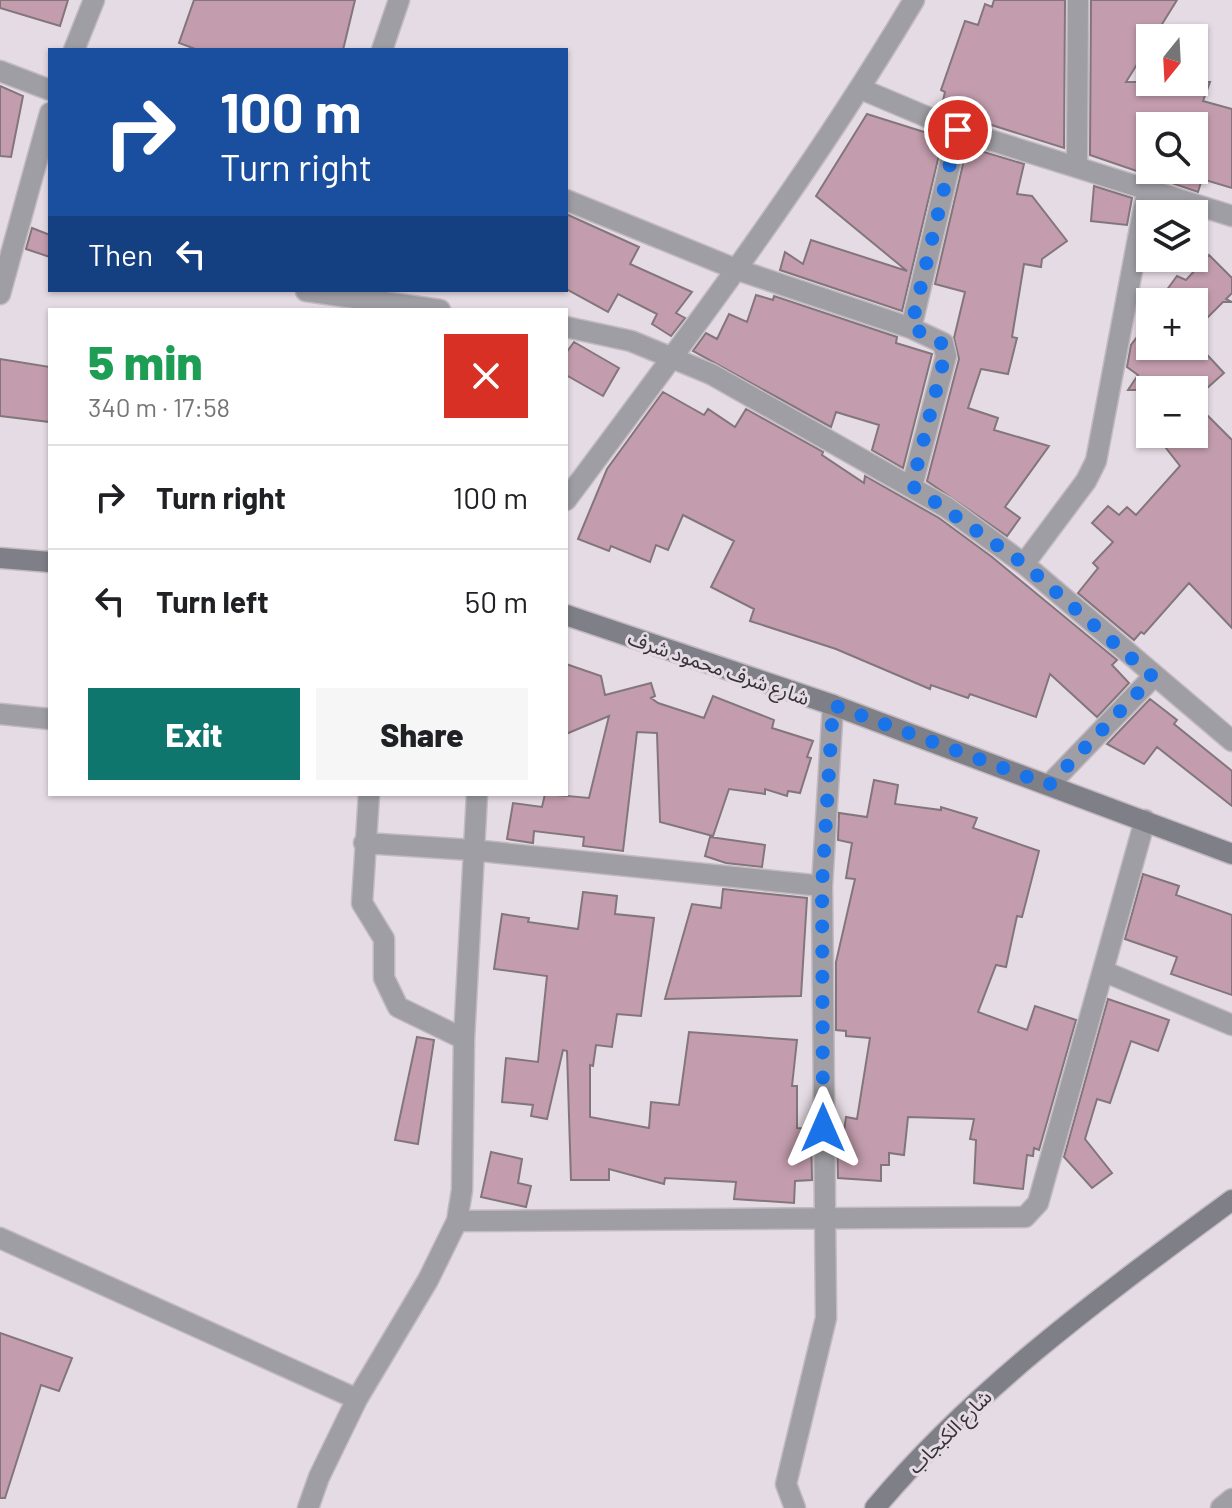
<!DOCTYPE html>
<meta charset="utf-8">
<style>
body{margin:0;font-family:Barlow,"Noto Sans Arabic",sans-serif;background:#f6f6f6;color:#202124;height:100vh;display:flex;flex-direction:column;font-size:30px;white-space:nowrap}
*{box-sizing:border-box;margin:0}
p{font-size:26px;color:#757577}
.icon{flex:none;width:44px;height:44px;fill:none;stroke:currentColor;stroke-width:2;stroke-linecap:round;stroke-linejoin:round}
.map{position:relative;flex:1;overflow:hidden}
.sheet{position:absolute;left:48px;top:308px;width:520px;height:488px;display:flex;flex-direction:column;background:#fff;border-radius:0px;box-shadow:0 2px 6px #0004}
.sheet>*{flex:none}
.banner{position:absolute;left:48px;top:48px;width:520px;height:244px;border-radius:0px;box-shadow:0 2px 6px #0004;background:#1a4fa0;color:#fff;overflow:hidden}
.needle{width:52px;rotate:198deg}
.tools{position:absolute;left:1136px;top:24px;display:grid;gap:16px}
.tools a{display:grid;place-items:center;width:72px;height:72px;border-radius:0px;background:#fff;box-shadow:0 2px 6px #0004;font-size:40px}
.pin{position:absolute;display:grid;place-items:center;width:68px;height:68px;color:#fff;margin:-34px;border:4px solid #fff;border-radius:50%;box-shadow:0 2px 8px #0007}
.me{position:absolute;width:88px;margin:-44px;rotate:0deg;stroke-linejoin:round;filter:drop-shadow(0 0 6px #0008)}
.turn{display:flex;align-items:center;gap:28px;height:168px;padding:0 40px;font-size:36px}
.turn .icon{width:104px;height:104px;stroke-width:2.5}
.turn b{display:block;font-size:56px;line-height:68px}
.then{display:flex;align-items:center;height:76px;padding:0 40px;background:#0003;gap:16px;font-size:30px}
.round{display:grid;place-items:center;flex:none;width:84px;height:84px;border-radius:0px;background:#f6f6f6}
.overview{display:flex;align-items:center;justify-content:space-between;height:136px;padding:0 40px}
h1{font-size:48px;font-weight:800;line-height:60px;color:#1e9e55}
.primary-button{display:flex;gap:16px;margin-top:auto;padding:16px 40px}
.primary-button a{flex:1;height:92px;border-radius:0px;background:#0f766e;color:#fff;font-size:32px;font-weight:800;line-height:92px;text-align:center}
.primary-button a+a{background:#f6f6f6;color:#202124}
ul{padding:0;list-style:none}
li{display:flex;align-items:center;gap:24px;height:104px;padding:0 40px;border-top:2px solid #e0e0e0}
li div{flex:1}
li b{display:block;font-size:30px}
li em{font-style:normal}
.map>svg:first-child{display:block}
.building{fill:#c39dad;stroke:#83767b;stroke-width:2;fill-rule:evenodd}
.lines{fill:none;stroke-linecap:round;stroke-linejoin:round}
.street-casing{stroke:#c2b9c1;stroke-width:23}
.secondary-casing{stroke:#c2b9c1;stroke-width:23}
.street{stroke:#9e9ea4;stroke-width:20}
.secondary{stroke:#7f7f87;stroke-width:20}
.route{stroke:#1a73e8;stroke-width:14;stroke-dasharray:0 25.2}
.labels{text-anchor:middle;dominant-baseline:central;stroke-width:6;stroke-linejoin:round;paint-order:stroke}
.street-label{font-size:20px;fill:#353135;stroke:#e5dbe4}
</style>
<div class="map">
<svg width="1232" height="1508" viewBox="0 0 1232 1508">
<rect width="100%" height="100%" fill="#e5dbe4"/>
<path class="building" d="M0,0h68l-8,26 -60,-18z
M194,0h161l-12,50h-145l-19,-7z
M994,0h71l-1,148 -123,-39 4,-17 -4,-2 24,-69 13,4 7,-21 7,3z
M1091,0h86l-51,82h84l-7,19 29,8v79l-30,-9 -4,13 -108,-37zM1150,126h44v44h-44z
M0,86l23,10 -12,61 -11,-1z
M867,114l76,24 -41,173 -122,-41 5,-18 18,12 8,-24 96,31 -91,-75z
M967,147l57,17 -7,30 15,2 35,45 -25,18 -1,8 -17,-3 -12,73 5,1 -9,36 -27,-5 -13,39 30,10 -4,12 55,16 -44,61 15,11 -13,18 -80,-55 32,-122 -5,-21 11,-46 -30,-8z
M1094,186l38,12 -5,27 -36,-4z
M566,214l73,33 -9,17 62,28 -16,21 9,5 -14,18 -19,-12 5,-10 -39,-20 -10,18 -42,-23z
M32,228l18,7v22l-24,-8z
M1209,255l23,23v15l-6,6 6,3h-9l-29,29v-29h-36l19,-26 9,4z
M756,295l17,5 1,-4 123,41 -1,6 36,11 -29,114 -31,-18 7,-25 -43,-13 -5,15 -138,-76 13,-18 11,6 12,-25 18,8z
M1150,320v26h49l25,27 -19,17h-77l10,-15 -11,-8 4,-22z
M574,342l45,26 -16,28 -37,-21v-22z
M0,359l50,8v55l-50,-6z
M663,392l41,23 4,-6 27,18 11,-18 77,43 -1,3 42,28 1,-7 74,42 53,39 125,103 -5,5 17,18 -32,34 -47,-43 -14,43 -66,-23 -2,4 -37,-13 -1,4 -94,-40 -86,-28 4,-12 -43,-22 23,-46 -51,-26 -15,35 -12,-5 -6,17 -39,-16 -2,5 -31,-12 29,-70z
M1194,402l38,38v188l-43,-45 -45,51 -3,-2 -7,8 -56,-47 20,-25 -5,-5 20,-21 -21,-19 16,-17 11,9 8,-8 9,8 44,-49 -25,-32h39z
M566,664l35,12 4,19 46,-12 4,13 -4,2 7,5 46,15 9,-22 61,24 -2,8 41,13 -6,16 4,1 -11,35 -12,-2 -1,5 -22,-7v5l-36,-5 -16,47 -53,-14 -3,-89 -20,-1 -14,119 -40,-5 1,-9 -50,-6 -1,12 -26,-4 6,-36 29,4 3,-13 44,4 20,-82 -43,18z
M1150,699l27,21 -3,4 58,47v35l-75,-59 -13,17 -37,-20z
M874,780l24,5 -3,19 46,6v-3l36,11 -4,10 66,23 -17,66 -5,-1 -11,51 -10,-2 -18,47 49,18 8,-24 41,14 -37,130 -5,-2 -1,8 -6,-1 -4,34 -49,-6 2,-43 -6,-1 4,-20 -66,-2 -4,38 -15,-2v12h-8v16l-43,-3 -1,-48 7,1 2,-14 11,2 13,-81 -24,-2v-5l-10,-1v-68l19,-83 -9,-1 6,-35 -14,-3 1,-27 28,4z
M710,837l55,8 -3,22 -36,-4 -21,-7z
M1143,874l36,12 -3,9 56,20v80l-61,-21 6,-17 -52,-18z
M723,889l84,9 -6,98 -136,3 27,-95 29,4z
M583,892l34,4 -2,18 39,4 -13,98 -24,-2 -5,33 -16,-2 -3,21 -3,-1v52l59,11 2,-26 28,3 10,-73 108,8 -5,46h5v42l14,1 1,51 -17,1 -1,22 -60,-4 2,-17 -71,-4 -1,6 -55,-15v11h-38l-4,-129 -4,-1 -16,69 -16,-3 2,-11 -31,-3 4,-44 32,4 9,-86 -53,-7 8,-55 27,4 -1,4 50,7z
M1108,999l61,21 -11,31 -27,-10 -21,62 -13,-4 -12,40 27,34 -20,15 -28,-31z
M417,1037l17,3 -16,104 -23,-4z
M491,1152l31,7 -4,24 13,3 -5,21 -45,-10z
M0,1333l72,25 -13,33 -18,-6 -36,113h-5z"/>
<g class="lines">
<g class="street-casing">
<path id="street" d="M74,50l20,-50
M382,50l17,-50
M0,71l50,19
M861,89l97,41 274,86
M1077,165l1,-165
M566,200l172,70 173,58 32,15 3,13 -34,130
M306,291l134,19
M0,294l50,-181
M566,327l65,14 80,33 235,133 78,57 208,177
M911,328l47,-198
M566,500c122,-163 244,-325 348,-500
M1024,564l62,-83 10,-20 51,-270
M0,714l50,5
M1049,785l104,-108
M369,794l-7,109 22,36v39l14,29 66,32
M364,843l108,7 350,36
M1103,971l129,54
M457,1221l5,-31 2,-151 13,-245
M0,1238l357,161 71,-119 29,-59 568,-4 13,-14 107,-383
M308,1508l11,-31 38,-78
M795,1508l-9,-24 40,-166 -4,-432 11,-181
M1221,1508l11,-9"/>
</g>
<g class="secondary-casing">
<path id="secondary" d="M0,558l50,4
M566,615l267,90 399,149
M875,1508c102,-122 230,-214 357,-308"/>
</g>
<use href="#street" class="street"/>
<use href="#secondary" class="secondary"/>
</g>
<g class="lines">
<path class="route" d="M823,1128l-1,-242 11,-181 216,80 104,-108 -129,-113 -112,-78 34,-135 -7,-11 -28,-12 47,-198"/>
</g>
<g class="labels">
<g class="street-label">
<text transform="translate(719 667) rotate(19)">شارع شرف محمود شرف</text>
<text transform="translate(949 1431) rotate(-45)">شارع الكبجاب</text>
</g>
</g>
</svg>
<div class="tools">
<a><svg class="needle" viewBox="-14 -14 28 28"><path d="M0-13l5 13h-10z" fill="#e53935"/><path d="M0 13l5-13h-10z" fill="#757577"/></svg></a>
<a><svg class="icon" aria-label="search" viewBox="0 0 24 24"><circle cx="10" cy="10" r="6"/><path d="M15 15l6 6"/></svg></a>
<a><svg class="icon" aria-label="layers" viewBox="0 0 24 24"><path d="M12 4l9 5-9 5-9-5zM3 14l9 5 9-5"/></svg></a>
<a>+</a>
<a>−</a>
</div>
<div class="pin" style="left:958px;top:130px;background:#d93025"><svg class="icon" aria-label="arrive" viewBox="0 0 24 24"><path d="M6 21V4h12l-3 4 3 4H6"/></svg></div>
<svg class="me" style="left:823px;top:1128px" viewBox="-20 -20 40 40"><path d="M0-17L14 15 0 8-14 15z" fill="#1a73e8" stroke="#fff" stroke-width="4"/></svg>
<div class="banner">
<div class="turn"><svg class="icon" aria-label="right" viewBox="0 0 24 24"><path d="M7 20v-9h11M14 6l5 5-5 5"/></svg><div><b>100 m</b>Turn right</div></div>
<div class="then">Then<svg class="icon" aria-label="left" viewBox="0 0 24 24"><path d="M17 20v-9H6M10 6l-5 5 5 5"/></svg></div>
</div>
<section class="sheet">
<div class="overview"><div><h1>5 min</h1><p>340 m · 17:58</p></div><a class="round" style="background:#d93025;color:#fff"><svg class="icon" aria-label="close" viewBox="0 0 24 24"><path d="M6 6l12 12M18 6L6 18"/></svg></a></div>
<ul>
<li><svg class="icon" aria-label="right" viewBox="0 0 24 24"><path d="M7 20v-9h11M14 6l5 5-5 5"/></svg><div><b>Turn right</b></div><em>100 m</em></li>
<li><svg class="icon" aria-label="left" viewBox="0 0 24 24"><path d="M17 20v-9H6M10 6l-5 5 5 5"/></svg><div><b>Turn left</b></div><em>50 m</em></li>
</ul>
<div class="primary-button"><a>Exit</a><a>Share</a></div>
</section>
</div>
